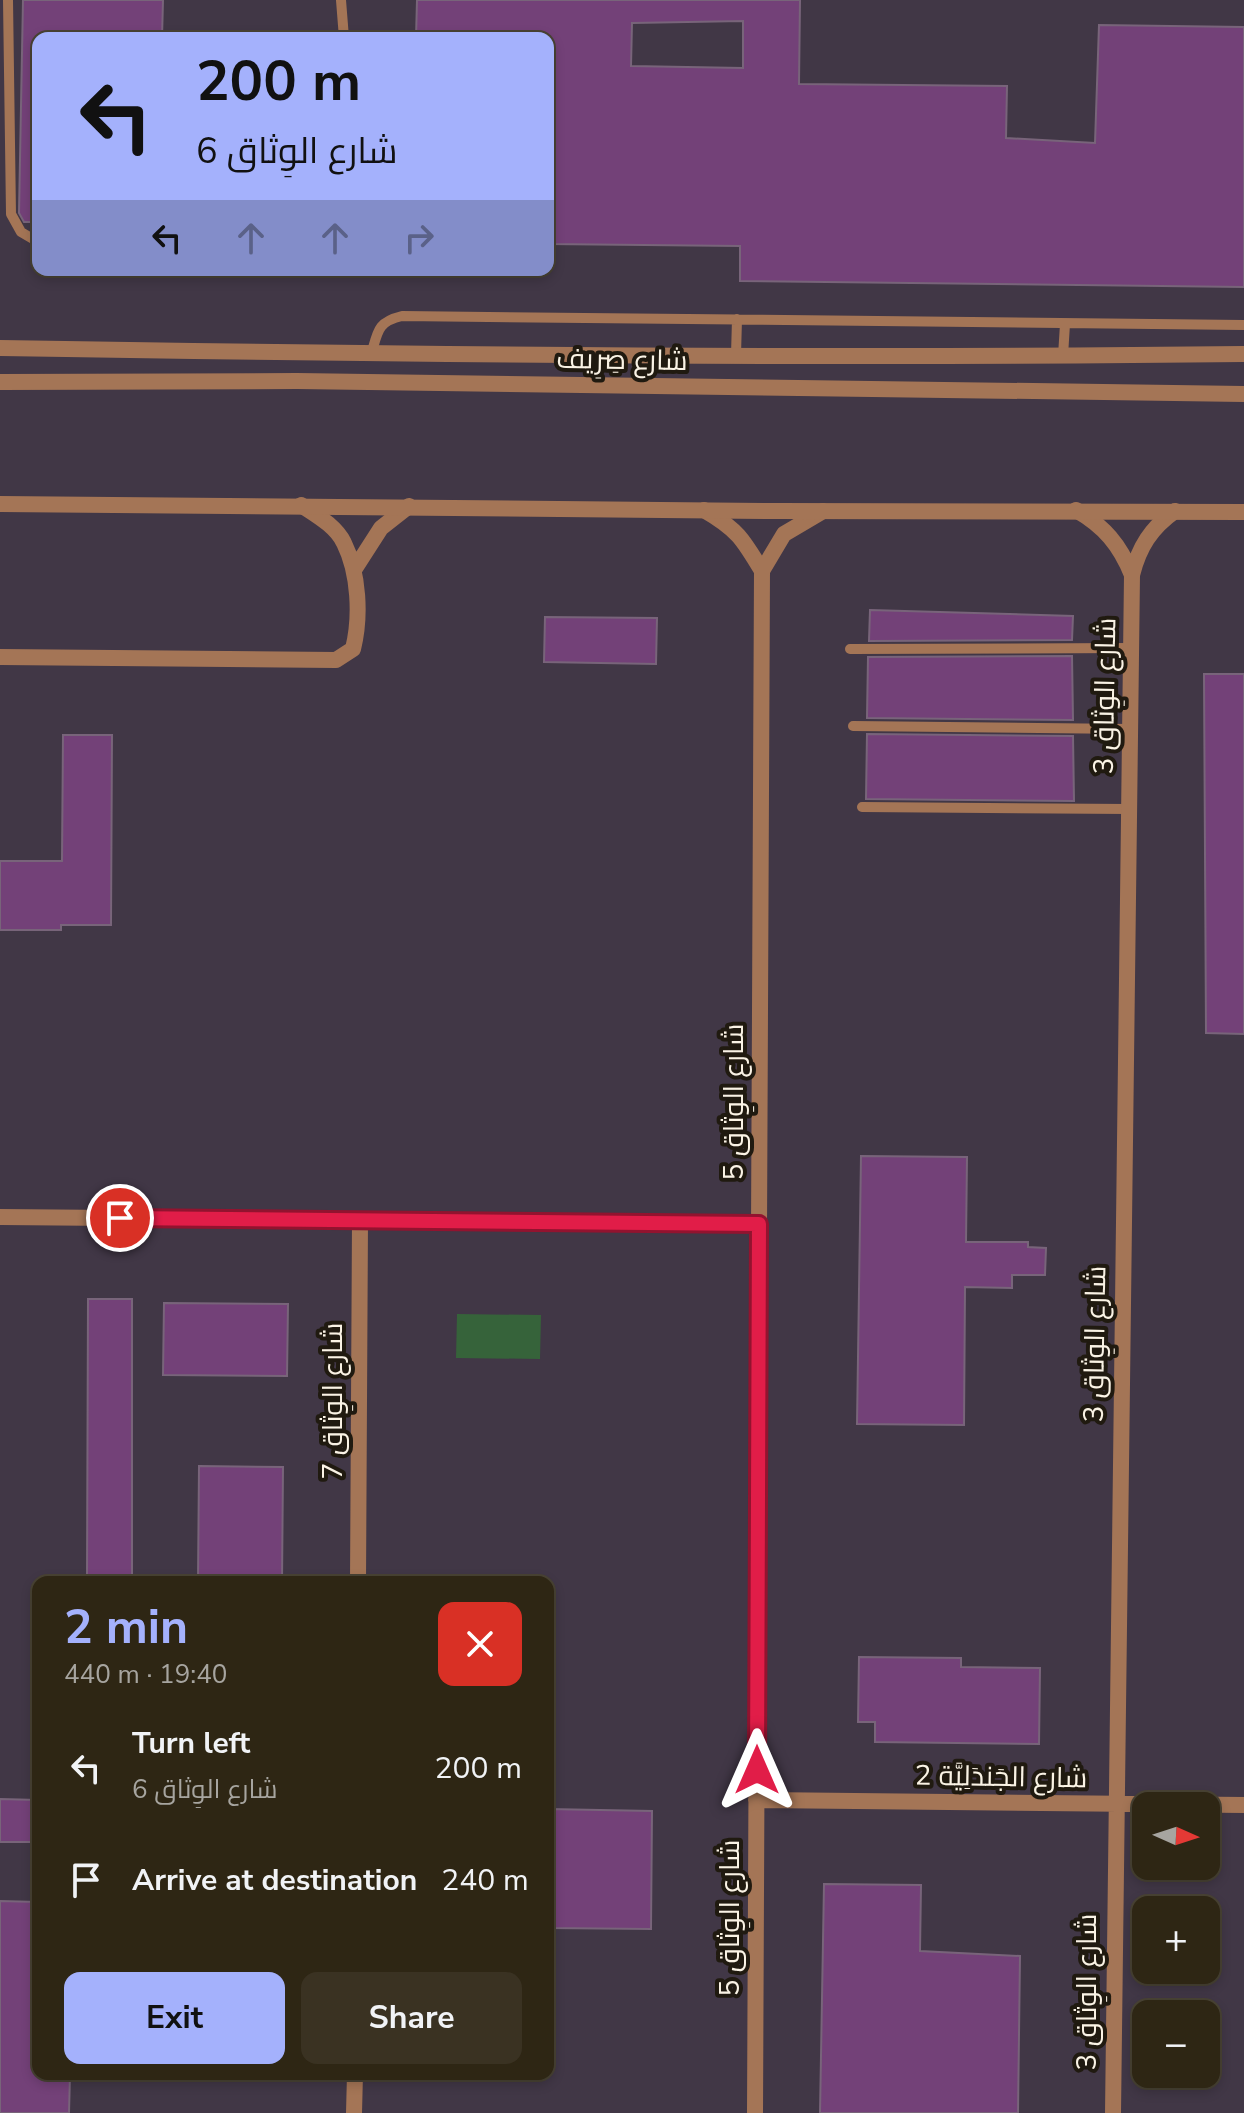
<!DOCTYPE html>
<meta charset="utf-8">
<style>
body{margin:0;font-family:"Nunito Sans",Cairo,sans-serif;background:#3a3222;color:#f1f3f6;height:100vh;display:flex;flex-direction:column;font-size:30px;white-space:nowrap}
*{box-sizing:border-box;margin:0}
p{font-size:26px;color:#a7a5a0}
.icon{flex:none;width:44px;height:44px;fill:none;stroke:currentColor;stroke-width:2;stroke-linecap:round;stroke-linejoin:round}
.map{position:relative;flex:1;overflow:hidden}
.sheet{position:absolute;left:32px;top:1576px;width:522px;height:504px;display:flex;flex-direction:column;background:#2e2614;border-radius:16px;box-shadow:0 4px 12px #0003,0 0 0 2px #494334}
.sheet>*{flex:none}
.top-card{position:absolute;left:32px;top:32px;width:522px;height:244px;border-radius:16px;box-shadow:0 4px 12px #0003,0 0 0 2px #494334;background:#a4b1fc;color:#111;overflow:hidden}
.needle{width:52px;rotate:93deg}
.tools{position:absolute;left:1132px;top:1792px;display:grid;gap:16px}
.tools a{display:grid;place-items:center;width:88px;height:88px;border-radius:16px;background:#2e2614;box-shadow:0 4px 12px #0003,0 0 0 2px #494334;font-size:40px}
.pin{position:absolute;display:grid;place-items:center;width:68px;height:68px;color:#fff;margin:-34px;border:4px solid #fff;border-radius:50%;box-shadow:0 2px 8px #0007}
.me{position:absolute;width:88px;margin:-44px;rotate:0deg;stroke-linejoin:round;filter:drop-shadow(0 0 6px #0008)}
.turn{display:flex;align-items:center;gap:28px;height:168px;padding:0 32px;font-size:36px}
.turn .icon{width:104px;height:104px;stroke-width:2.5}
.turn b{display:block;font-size:56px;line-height:68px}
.lanes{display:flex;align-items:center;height:76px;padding:0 32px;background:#0003;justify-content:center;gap:40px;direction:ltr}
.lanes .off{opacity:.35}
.round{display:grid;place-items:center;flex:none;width:84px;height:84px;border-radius:16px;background:#3a3222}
.summary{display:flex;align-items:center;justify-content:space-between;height:136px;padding:0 32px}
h1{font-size:48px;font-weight:700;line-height:60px;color:#a4b1fc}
.primary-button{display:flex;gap:16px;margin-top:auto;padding:16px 32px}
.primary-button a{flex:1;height:92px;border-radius:16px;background:#a4b1fc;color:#111;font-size:32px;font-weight:700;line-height:92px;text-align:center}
.primary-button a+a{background:#3a3222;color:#f1f3f6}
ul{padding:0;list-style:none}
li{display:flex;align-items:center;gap:24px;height:112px;padding:0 32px}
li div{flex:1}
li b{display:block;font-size:30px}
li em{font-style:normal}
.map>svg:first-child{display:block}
.industrial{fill:#413746;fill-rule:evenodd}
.green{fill:#36633a}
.building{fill:#734178;stroke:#78647a;stroke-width:2;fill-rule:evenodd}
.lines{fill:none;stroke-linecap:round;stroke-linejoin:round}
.service{stroke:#a47556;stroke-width:10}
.minor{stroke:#a47556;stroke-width:16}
.tertiary{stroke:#a47556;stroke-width:16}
.route-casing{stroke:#92132f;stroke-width:20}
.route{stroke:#e11d48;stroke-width:14}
.labels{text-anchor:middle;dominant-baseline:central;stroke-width:8;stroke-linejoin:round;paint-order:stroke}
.street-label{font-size:28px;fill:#faf3e5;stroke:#201a10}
</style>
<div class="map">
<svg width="1244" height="2113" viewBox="0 0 1244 2113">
<rect width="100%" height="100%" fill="#3d321a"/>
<path class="industrial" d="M0,0h1244v2113h-1244zM38,38h510v232h-510zM38,1582h510v492h-510zM1146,1806h60v60h-60zM1146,1910h60v60h-60zM1146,2014h60v60h-60z"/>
<path class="green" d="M457,1314l84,1 -1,44 -84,-1z"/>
<path class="building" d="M23,0h140l-1,38h-124v184h-14l-5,-9z
M417,0h383l-1,84 208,2 -1,52 89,5 4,-118 145,2v260l-504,-6v-35l-192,-2v-206h-132zM743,21v47l-112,-2 1,-43z
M870,610l203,6 -1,24 -203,1z
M545,617l112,1 -1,46 -112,-2z
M1072,656l1,64 -206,-2 1,-61z
M1204,674h40v360l-38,-1z
M867,734l206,2 1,65 -208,-2z
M63,735h49l-1,190h-50v5h-61v-69h62z
M861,1156l106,1 -1,85h62v5l18,1 -1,27h-33v13l-47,-1 -1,138 -107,-1z
M88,1299h44v283h-45z
M164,1303l124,1 -1,72 -124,-1z
M199,1466l84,1 -1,115h-84z
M859,1657l102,1v9l79,1 -1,76 -164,-2v-20h-17z
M0,1799l38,1v42h-38z
M548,1809l104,2 -1,118 -103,-1z
M824,1884l97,1 -1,66 100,5 -2,157h-198z
M0,1901l38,1v172h32l-1,39h-69z"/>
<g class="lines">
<path class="service" d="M8,0l3,214 10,18 17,10
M341,0l3,38
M371,355c7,-24 6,-33 31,-39l842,9
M736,355l1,-36
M1063,356l2,-32
M850,649l281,-1
M853,726l277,3
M862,807l267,2"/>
<path class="minor" d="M0,348c415,7 829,11 1244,6
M704,510c33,19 39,29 58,61
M1076,510c28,16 44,35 56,65
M354,570l27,-42 28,-22
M0,657l336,3 17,-11c8,-32 6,-76 -9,-106 -8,-17 -28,-28 -43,-38
M0,1217l759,7
M358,1582l2,-361
M756,1800l488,5
M354,2113l1,-39
M755,2113l7,-1542 22,-37 39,-23
M1113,2113l19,-1538c7,-28 19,-47 43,-64"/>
<path class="tertiary" d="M0,382l297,-1 947,13
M0,504l775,7 469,1"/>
</g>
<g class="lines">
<g class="route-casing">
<path id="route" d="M120,1218l639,6 -2,546"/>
</g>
<use href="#route" class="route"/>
</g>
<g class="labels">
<g class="street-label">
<text transform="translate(622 360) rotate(1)">شارع صِرِيف</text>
<text transform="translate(1105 696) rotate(-89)">شارع الوِثاق 3</text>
<text transform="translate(734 1102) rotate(-90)">شارع الوِثاق 5</text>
<text transform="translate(1095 1344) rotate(-89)">شارع الوِثاق 3</text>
<text transform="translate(333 1401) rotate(-90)">شارع الوِثاق 7</text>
<text transform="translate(1001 1777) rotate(1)">شارع الجَندَلِيَّة 2</text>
<text transform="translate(730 1918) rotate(-90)">شارع الوِثاق 5</text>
<text transform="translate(1087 1992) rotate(-90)">شارع الوِثاق 3</text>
</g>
</g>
</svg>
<div class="tools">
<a><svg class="needle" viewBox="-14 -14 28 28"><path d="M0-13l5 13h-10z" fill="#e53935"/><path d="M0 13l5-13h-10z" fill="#a7a5a0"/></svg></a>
<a>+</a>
<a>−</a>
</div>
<div class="pin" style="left:120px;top:1218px;background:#d93025"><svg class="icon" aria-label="arrive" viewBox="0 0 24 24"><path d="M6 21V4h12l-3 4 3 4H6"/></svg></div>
<svg class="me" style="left:757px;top:1770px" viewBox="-20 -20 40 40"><path d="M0-17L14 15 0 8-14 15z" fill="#e11d48" stroke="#fff" stroke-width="4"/></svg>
<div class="top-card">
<div class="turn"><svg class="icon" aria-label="left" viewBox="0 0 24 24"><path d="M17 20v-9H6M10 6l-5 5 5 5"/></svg><div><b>200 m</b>شارع الوِثاق 6</div></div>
<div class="lanes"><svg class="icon" aria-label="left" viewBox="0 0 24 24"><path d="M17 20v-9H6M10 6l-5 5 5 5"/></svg><svg class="icon off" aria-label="ahead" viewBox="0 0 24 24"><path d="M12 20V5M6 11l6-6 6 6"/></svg><svg class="icon off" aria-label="ahead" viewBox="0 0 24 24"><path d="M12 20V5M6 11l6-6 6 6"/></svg><svg class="icon off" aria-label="right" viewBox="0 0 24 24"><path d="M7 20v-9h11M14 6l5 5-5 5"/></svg></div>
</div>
<section class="sheet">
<div class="summary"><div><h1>2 min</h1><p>440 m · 19:40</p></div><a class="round" style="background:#d93025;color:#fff"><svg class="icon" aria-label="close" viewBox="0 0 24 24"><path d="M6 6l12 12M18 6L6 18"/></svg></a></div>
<ul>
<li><svg class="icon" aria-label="left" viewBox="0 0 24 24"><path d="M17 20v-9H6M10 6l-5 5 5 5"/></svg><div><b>Turn left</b><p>شارع الوِثاق 6</p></div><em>200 m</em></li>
<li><svg class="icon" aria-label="arrive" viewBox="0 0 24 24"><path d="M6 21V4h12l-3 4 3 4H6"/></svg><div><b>Arrive at destination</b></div><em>240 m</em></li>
</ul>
<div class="primary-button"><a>Exit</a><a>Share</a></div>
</section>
</div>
